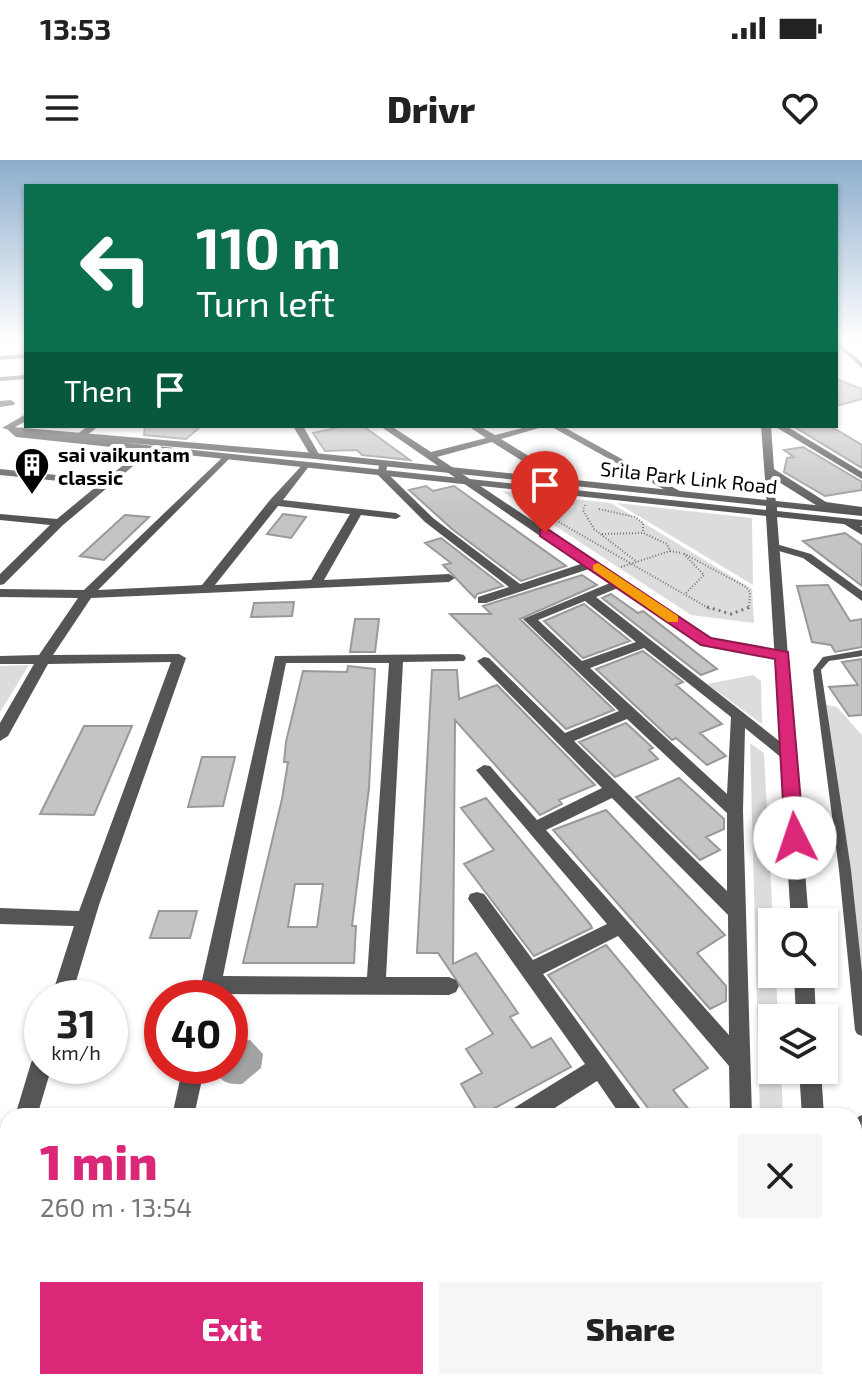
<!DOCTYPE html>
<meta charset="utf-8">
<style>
body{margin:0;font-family:"Exo 2",sans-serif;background:#f6f6f6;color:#222;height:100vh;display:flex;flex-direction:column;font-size:30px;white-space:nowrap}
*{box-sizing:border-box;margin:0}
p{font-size:26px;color:#767676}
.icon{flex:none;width:44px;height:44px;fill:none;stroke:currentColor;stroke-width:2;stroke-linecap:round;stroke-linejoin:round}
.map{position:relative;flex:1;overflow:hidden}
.drawer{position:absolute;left:0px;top:948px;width:862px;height:282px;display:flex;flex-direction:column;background:#fff;border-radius:24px 24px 0 0;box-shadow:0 2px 6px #0004}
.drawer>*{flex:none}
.hud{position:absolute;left:24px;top:24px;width:814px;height:244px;border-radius:0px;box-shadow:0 2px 6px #0004;background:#0b6e4f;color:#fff;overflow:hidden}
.fabs{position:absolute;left:758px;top:748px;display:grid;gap:16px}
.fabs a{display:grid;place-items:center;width:80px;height:80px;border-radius:0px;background:#fff;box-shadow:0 2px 6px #0004;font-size:40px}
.speed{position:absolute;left:24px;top:820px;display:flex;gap:16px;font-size:40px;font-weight:700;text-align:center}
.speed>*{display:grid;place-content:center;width:104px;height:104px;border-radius:50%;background:#fff;box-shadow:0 2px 6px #0004;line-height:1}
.speed small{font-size:20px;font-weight:400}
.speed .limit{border:12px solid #d22;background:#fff;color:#111}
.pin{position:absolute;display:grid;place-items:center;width:68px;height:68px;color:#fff;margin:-82px -34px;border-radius:50% 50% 50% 0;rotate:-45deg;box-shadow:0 0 8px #0007}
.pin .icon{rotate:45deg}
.me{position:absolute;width:88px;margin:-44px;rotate:356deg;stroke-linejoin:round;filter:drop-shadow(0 0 6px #0008)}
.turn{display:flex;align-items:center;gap:28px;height:168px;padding:0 40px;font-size:36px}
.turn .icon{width:104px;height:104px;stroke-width:2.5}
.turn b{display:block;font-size:56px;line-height:68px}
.then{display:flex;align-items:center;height:76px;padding:0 40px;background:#0003;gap:16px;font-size:30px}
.round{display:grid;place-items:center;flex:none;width:84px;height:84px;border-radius:0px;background:#f6f6f6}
.head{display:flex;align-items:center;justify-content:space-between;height:136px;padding:0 40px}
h1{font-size:48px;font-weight:800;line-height:60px;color:#db2777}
.button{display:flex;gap:16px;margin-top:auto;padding:16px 40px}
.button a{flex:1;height:92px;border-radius:0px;background:#db2777;color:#fff;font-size:32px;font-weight:800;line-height:92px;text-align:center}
.button a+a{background:#f6f6f6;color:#222}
.status{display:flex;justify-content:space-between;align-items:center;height:56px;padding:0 40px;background:#fff;direction:ltr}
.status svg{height:22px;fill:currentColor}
header{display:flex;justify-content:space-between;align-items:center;height:104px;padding:0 40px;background:#fff;font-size:36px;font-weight:800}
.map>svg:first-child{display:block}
.green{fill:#dcdcdc}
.water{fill:#a3a3a3}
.building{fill:#c4c4c4;stroke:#999;stroke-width:2;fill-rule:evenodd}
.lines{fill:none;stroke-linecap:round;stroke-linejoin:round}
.path-far1{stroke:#777;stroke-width:2;stroke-dasharray:1 2;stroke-linecap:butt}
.path{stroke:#777;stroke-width:3;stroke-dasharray:2 4;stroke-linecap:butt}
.service{fill:#555;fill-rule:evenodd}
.minor{fill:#555;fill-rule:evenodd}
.tertiary{fill:#555;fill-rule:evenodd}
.route{fill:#db2777;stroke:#8e194d;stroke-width:2}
.slow{fill:#f59e0b}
.labels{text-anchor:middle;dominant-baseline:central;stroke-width:8;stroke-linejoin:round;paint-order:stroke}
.far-poi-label{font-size:20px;font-weight:bold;fill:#000;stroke:#fff;text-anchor:start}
.far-street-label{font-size:20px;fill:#000;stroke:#fff}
</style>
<div class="status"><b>13:53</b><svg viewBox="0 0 49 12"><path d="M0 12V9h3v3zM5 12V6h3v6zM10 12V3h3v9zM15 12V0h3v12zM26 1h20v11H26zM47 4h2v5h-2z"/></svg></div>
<header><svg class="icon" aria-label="menu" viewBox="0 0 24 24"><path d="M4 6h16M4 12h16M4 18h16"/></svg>Drivr<svg class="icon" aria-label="heart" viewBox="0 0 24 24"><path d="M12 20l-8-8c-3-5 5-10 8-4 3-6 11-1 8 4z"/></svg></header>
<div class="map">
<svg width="862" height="1229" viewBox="0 0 862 1229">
<rect width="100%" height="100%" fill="#fff"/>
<path class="green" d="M502,331l109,12 141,86 2,34 -63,-8z
M617,343l135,15 1,67z
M29,505l-29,47v-46z
M753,515l8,6 1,43 -55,-40z
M818,543l19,4 25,28v289z
M750,583l14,10 9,169 -1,52h4l2,44h-6v52h9l2,46h-23z"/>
<path class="water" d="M250,880l13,14 -2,14 -19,16c-14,1 -25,-3 -27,-18h15v-23z"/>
<path class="building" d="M836,219l26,10v10l-26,7z
M145,266h37l17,2 -13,11 -42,-4z
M345,266h18l47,34 -48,-5 -5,-5 -32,1 -12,-18z
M793,266h37l32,19v23z
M803,287l59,35v8l-37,6 -41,-24 3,-14 7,-1 -10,-7z
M426,326l7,5 21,-5 112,80 -45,15 -69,-52 -43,-39z
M283,354l23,3 -15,21 -24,-4z
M125,355l24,2 -45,43 -24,-4z
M845,373l17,12v41l-59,-45z
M441,378l62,48 -26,8 -2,4 -32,-33 8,-2 -26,-20z
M582,415l15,10 -77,34 94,91 -48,19 -116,-115h41l-8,-8z
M828,425l22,36 12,-2v28l-27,5 -4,-7 -19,-3 -15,-56z
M611,434l27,19 5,-2 74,58 -16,6 -99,-77z
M294,442l-2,14 -41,1 3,-14z
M584,444l46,37 -47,17 -39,-37z
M355,459h24l-4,33h-25z
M643,491l40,31 -7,3 46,39 -22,9 26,23 -19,9 -31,-27 -4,2 -76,-71z
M862,499v56l-13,1 -20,-29 29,-2 -16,-23z
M348,506l27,3 -6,119 -17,138h4l-2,37h-111l39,-164 6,-37h-4l2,-20 17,-71 44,1zM295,724h28l-6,43h-29z
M432,510h25l2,29 38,-14 98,100 -36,15 3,4 -22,11 -85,-95 -2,244 23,-11 42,60 -8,4 22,31 19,-10 20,29 -91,49 -19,-32 21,-11 -16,-24 27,-15 -55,-81h-21z
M626,563l27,25 -4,2 9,9 -43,18 -36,-35z
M84,566h48l-38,89 -54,-1z
M202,597h33l-12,49 -35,1z
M679,618l45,41v10l-18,8 14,13 -20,10 -64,-63z
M486,638l104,126 2,4 -58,28 -70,-92 30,-14 -33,-42z
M606,650l119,125 -28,18 29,33v15l-16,8 -157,-179z
M159,751h38l-7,27h-40z
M606,785l102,123 -35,22 21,26h-40l-106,-141z"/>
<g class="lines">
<path class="path-far1" d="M536,341l-5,5 179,103
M585,345l-2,5 11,19 43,33
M599,349l36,8 8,6v10
M602,374l41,-1 24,11 3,7 12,2
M621,407l49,-16
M686,433l18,-18 -21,-22 63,34 4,5 -1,17"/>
<path class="path" d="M707,447l24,7 19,-7"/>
<path class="service" d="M836,182h3l23,21v5l-26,-23z
M862,490v6l-33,5 -8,9 30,200 11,102v64l-5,-2 -2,-4 -16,-160 -26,-200 10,-13z
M862,955c0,10 0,21 -8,25 0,-10 -3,-21 8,-25z"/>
<path class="minor" d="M26,194v4l-26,2v-4z
M26,215v4l-26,2v-4z
M11,240l4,3 -1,2 -14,2v-6z
M26,254v7l-16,9 -8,-2z
M88,266h11l-21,16h-6v-4z
M293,266h10l17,30 -2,2h-6z
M380,266h11l40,26 55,-14 -18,-12h11l16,9 35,-9h16l-45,13 68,42v4h-8l-69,-43 -55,15 273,182 72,12 7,4 -7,4 -81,-14 -83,-57 -22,9 201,158 -8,5 -6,-1 -38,-31 -2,83 9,305h-22l-1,-50 -111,-130 -75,38 103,142h-25l-24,-35 -55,35h-31l3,-8 71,-44 -117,-165 2,-5 7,-2 7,2 49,66 74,-36 -131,-154 8,-5 6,1 47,54 65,-32 -125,-127 7,-4 5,1 76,75 54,-22 -96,-92 87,-36 -21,-14 -103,34h-8v-6l31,-10 -84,-65 -48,-48 3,-12h8l-2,10 47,46 87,66 61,-20zM585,441l51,41 -54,19 -44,-41zM644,488l87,69 -4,77 -137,-126zM627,559l100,94v78l-153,-150zM612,638l116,117 1,120 -183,-205z
M550,266h12l123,68 -9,2z
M761,266h10l3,43 52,33 36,5v6l-43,-6 -45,-28 2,25 -9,2z
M774,266h12l76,46v7z
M148,286l5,3 -2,2 -88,74 -59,59 -4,1v-11l50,-49 -50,-5v-6l57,5 41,-34 -98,-10v-6l104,11z
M226,294l3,1v4l-131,131 104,-5 68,-85 35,-38 5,3 -27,35 113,13 5,3 -5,3 -35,-4 -37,65 125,-6 6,4 -6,4 -358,16 -38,57 126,-1 7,4 -87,247 -28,93h-20l23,-72 -74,-2v-16l79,3 92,-249 -123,2 -40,72 -8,5v-18l34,-59h-34v-8l39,-1 39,-57 -78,-1v-8l84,1zM278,346l72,8 -39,66 -96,5z
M844,360h8l10,7v8l-18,-11z
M776,384l35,10 51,37v10l-59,-43 -31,-9v-4z
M459,494l5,1 2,3 -2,3 -61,1 -17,315h63l7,3 3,6 -3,6 -7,3 -230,-1 -1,4h-20l77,-342zM286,503h103l-22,314 -144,-1z
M42,893v13h10l-15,50h-22l16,-53 3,-7z
M183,906h22l-11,50h-22z
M8,1004v48l-8,3v-48z
M123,1222h28l-1,7h-28z
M352,1222h28v7h-28z
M622,1222h29l3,7h-29z
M729,1222h28l1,7h-28z"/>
<path class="tertiary" d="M13,267l302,26 547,57v6l-85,-9v4l85,9v6l-85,-9 32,405h-18l-25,-406 -750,-79 -8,-7zM118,282l197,17 451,47v4z
M794,814h20l2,44h-20z
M799,910h22l3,46h-22z
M817,1222h28v7h-28z"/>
</g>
<linearGradient id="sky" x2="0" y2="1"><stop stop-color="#8cadcc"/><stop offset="0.51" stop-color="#fff"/><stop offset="1" stop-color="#fff" stop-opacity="0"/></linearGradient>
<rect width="862" height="354" fill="url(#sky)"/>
<path class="route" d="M540,370h9l162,108 77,14 16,186 -2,6h-14l-3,-6 -10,-179 -74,-14 -161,-109z"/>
<path class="slow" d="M598,403l80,53v6h-10l-75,-52v-5z"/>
<defs>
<g id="building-pin" transform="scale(1.8)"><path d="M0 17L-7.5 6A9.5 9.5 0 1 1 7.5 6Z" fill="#000" stroke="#fff"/><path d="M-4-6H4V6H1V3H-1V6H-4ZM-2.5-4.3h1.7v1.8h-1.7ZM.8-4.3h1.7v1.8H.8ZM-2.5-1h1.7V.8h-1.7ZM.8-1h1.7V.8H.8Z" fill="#fff"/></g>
</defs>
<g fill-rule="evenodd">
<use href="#building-pin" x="32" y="305"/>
</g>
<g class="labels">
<g class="far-poi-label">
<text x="58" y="294">sai vaikuntam<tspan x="58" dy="23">classic</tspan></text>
</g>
<g class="far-street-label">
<text transform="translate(689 317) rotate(6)">Srila Park Link Road</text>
</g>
</g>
</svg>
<div class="fabs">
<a><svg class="icon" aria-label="search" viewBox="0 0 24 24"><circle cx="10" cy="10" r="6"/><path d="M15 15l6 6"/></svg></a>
<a><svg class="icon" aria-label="layers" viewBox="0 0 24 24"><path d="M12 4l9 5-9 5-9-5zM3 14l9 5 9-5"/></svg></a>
</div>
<div class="speed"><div>31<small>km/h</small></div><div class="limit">40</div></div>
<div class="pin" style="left:545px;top:373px;background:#d93025"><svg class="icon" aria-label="arrive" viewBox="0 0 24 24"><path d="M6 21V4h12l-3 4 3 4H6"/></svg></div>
<svg class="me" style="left:795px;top:678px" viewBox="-20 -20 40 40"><circle r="19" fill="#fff"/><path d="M0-13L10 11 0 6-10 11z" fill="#db2777"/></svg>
<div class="hud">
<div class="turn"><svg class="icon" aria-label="left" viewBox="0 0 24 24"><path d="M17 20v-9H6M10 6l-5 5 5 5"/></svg><div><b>110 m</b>Turn left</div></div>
<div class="then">Then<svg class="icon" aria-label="arrive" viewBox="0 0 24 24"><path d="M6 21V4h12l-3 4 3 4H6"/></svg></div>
</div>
<section class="drawer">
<div class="head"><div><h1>1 min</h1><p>260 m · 13:54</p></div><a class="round"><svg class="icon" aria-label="close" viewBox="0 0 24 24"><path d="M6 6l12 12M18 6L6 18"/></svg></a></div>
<div class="button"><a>Exit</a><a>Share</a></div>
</section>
</div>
